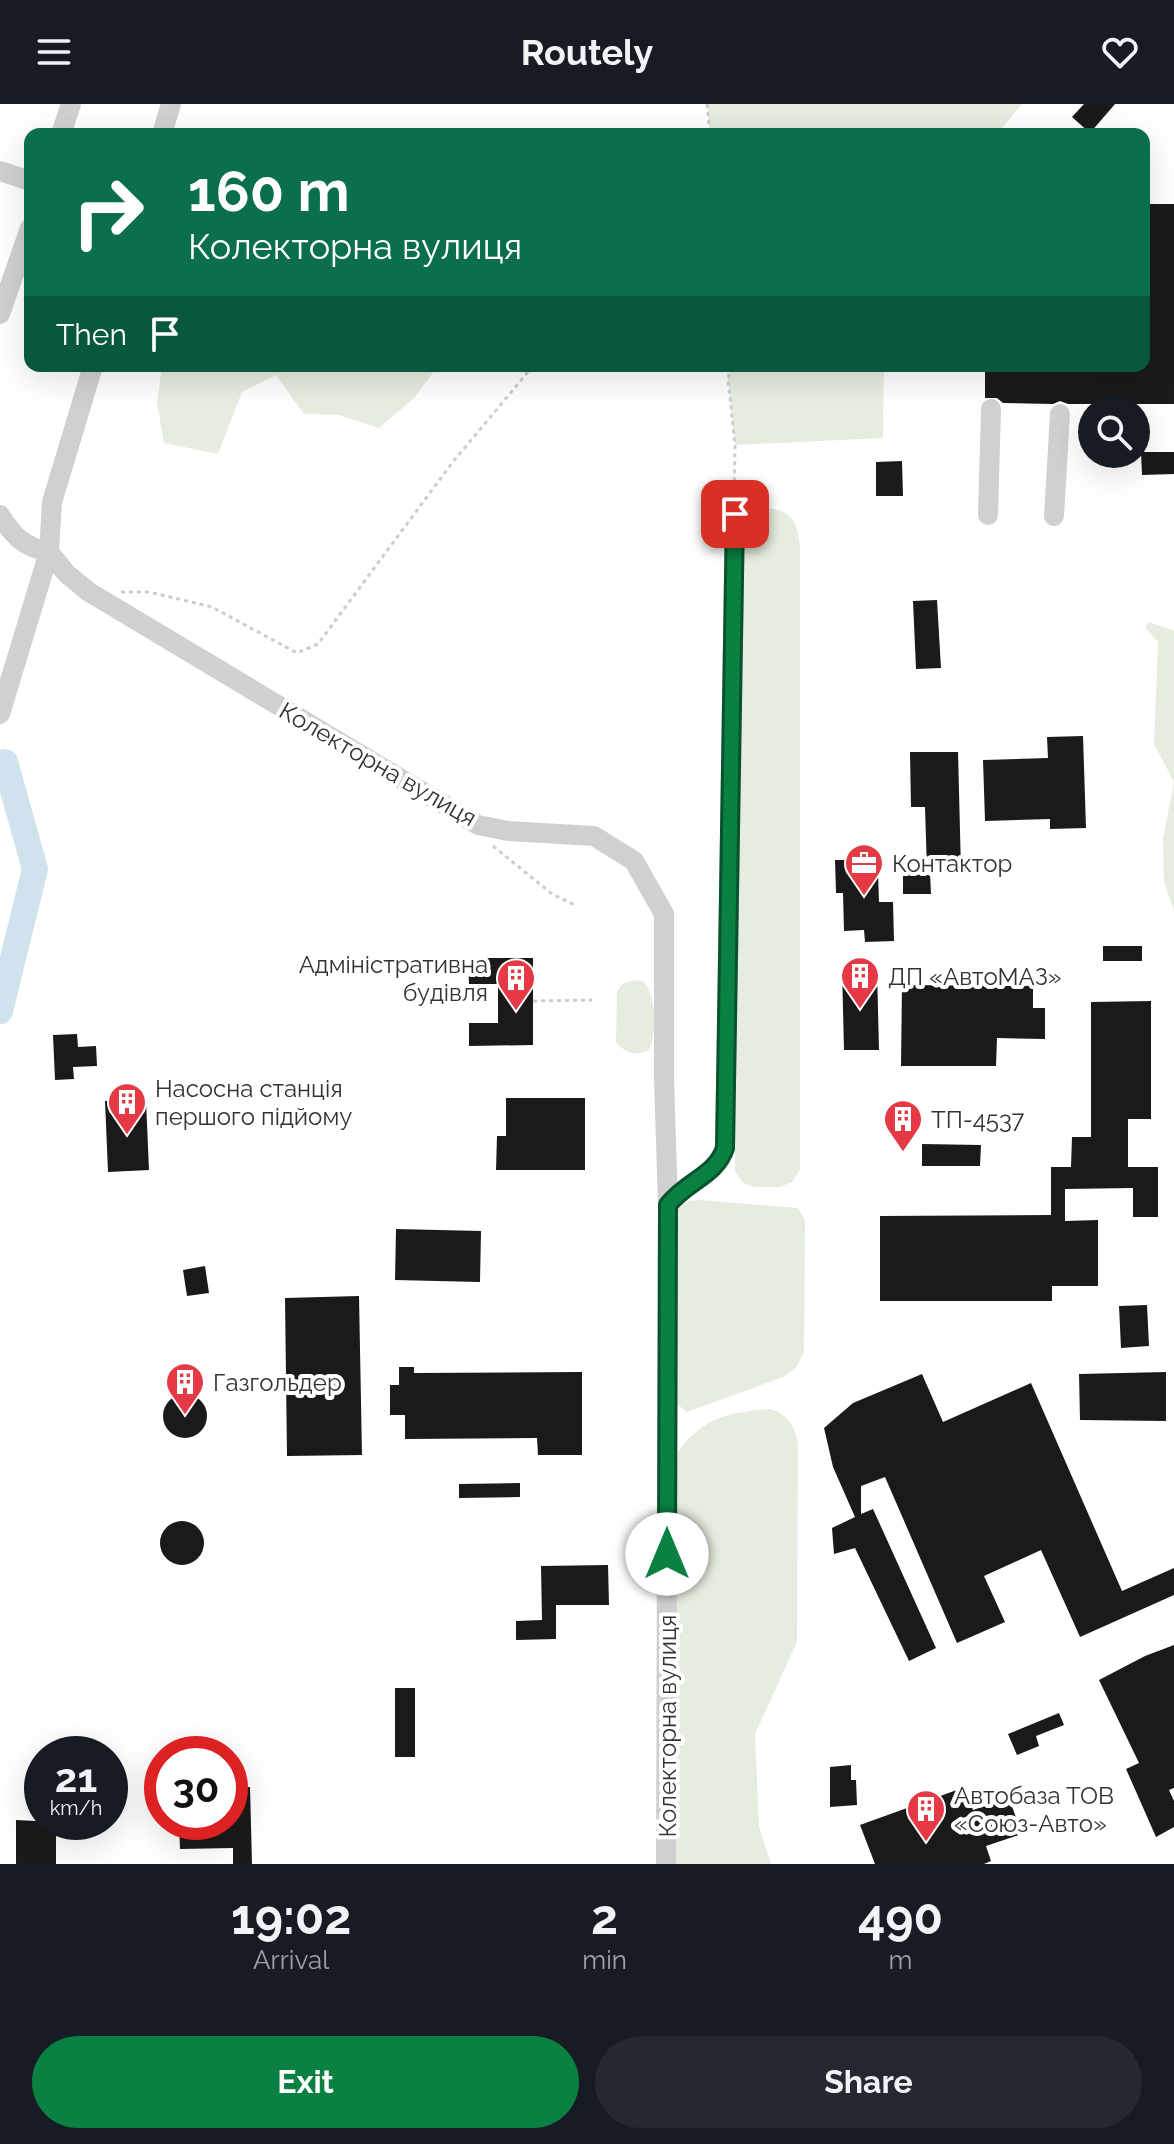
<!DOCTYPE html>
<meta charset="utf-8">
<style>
body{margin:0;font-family:Raleway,sans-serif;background:#242831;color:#f1f3f6;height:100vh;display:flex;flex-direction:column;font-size:30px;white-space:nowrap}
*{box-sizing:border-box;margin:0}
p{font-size:26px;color:#9ea1a6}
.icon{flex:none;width:44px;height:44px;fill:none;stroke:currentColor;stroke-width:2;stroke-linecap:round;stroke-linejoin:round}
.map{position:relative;height:1760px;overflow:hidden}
.panel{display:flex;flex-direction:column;background:#171b24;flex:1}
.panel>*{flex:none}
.top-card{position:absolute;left:24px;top:24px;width:1126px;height:244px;border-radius:16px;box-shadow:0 8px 32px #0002;background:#0b6e4f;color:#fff;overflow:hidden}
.controls{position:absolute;left:1078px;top:292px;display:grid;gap:16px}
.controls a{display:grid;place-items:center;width:72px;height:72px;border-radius:50%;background:#171b24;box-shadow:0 8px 32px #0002;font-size:40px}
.speed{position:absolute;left:24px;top:1632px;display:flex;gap:16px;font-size:40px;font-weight:700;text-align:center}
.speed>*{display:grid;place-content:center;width:104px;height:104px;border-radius:50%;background:#171b24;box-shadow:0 8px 32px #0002;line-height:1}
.speed small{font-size:20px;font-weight:400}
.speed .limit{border:12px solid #d22;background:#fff;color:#111}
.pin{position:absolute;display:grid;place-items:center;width:68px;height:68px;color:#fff;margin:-34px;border-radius:16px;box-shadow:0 4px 12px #0006}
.me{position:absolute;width:88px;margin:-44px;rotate:0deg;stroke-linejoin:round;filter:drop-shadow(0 0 6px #0008)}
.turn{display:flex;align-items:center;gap:28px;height:168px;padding:0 32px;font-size:36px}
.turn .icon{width:104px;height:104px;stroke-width:2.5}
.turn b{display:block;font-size:56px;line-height:68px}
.then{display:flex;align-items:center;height:76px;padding:0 32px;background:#0003;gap:16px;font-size:30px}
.eta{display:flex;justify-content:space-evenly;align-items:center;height:136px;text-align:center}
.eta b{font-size:48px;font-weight:700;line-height:56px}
.cta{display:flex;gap:16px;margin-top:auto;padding:16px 32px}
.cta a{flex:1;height:92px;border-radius:48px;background:#0b8043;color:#fff;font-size:32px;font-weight:700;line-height:92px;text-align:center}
.cta a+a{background:#242831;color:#f1f3f6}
header{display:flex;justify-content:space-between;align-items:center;height:104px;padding:0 32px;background:#171b24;font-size:36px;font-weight:700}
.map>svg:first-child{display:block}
.green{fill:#e6ecdf}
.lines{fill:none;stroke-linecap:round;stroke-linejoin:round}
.river{stroke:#cfe2ee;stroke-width:26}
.building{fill:#1a1a1a}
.path{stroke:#cdcdcd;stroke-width:3;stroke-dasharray:4 4;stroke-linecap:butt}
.minor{stroke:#d0d0d0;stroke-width:20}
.route-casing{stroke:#07532c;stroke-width:20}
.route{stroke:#0b8043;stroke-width:14}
.labels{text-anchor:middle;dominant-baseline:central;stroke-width:8;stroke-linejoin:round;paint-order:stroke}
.street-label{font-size:24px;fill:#333;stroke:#fff}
.poi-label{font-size:24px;fill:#333;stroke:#fff;text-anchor:start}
</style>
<header><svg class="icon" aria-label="menu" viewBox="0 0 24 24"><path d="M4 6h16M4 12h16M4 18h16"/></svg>Routely<svg class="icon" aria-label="heart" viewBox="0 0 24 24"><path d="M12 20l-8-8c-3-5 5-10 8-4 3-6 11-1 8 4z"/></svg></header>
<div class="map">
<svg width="1174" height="1760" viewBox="0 0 1174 1760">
<rect width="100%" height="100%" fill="#fff"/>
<path class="green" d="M707,0h315l-25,30h-287z
M162,262h276l-24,32 -35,30 -40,-13 -35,-1 -28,-39 -34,17 -24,62 -54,-11 -7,-40z
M731,262h153l-1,72 -148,7 -7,-66z
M755,404c32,0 42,6 45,40v622l-8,12 -12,5h-25l-12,-4 -8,-11 3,-621 4,-32z
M1149,518l25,9v280l-10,-29 -1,-43 11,-57 -20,-38 4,-102 -13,-15z
M635,876l8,1c14,14 14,53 6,69 -13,7 -24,3 -33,-8l1,-50 5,-8z
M700,1096l98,8 7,12 -1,132 -8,16 -13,9 -96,35 -10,-8 -2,-195 10,-8z
M771,1305c19,8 24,16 27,36l-1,197 -42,92 4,93 12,37h-97v-406c25,-40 54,-46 97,-49z"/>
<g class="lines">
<path class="river" d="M0,907l35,-142 -30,-107"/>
</g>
<path class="building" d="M1084,0h31l-25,29 -18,-16z
M1144,100h30v200h-106l-8,-3 -7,3 -50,-1 -6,-5h-12v-32h159z
M1141,348h33v22l-32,1z
M902,357l1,35h-27v-34z
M937,496l4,68 -25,1 -3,-68z
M1083,632l3,92 -36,1v-10l-65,2 -2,-61 65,-2 -1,-21z
M910,648h48l3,118 -34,1 -2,-64h-14z
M835,756h30l1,13 12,-1 1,30h14l1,39 -29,1 -1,-12 -20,1 -1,-38h-7z
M903,769h27l1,21h-28z
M1103,842h39v15h-39z
M468,854h65v87l-64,1v-23h29v-39h-29z
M842,865h35l2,81h-35z
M902,881l131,1v22h12v31l-48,-1 -1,28h-95z
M1151,897v118h-23v48h30v50h-25v-29l-68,1v32l33,-1v66h-46v15h-172v-85l171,-1v-48h20l1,-30h19v-135z
M77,930l1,13 18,-1 1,20 -24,1 1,12 -19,1 -2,-45z
M506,994h79v72h-89l1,-34h9z
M146,996l3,70 -41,2 -3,-71z
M922,1040l59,1 -1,21h-58z
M396,1125l85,2 -1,51 -85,-2z
M205,1162l4,27 -22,3 -4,-26z
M359,1192l3,159 -75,1 -2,-158z
M1147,1201l2,41 -28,2 -2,-42z
M399,1263h15v6l168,-1v83h-44l-1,-17 -132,1v-24h-15v-30h9z
M1166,1268v49l-86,-1 -1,-46z
M922,1270l21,48 88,-39 91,208 52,-23v27l-94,42 -39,-87 -57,26 21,46 -48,21 -72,-166 -24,9v28l12,-5 63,139 -27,13 -54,-113 -21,6 -2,-26 23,-11 -22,-50 -9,-39 29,-25z
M163 1312a22 22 0 1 1 44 0a22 22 0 1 1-44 0Z
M520,1379v14l-61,1v-14z
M160 1439a22 22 0 1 1 44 0a22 22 0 1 1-44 0Z
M608,1461l1,40h-53v34l-40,1v-19l26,-1 -1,-54z
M1174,1541v143l-5,2 5,11v26l-18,10 -30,-68 13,-6 -40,-83 46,-24z
M395,1584h20v69h-20z
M1059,1609l5,12 -28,11 3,10 -22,9 -9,-21z
M851,1661v15h5l1,25 -27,2v-40z
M250,1683l2,77h-19v-16l-53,1 -1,-27h51v-34z
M965,1683l8,23 36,-12 13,36 -36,12 5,15 -7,3h-109l-15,-39z
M16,1716l40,2v42h-40z"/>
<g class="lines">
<path class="path" d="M707,0l3,30
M731,262l-3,13 7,66 -1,52
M121,488h28l63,15 85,46 21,-9 134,-181 81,-97
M493,742l59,48 25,12
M533,897l59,-1"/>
<path class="minor" d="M61,30l10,-30
M162,30l9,-30
M0,67l30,10
M0,210l30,-86
M0,411c14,22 24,32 49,37
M988,411l3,-106
M1054,412l6,-102
M49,448l18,22 22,18 389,233 30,6 86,5 40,25 30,53v164l4,127
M0,610l49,-162 3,-50 41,-136
M666,1760l2,-659c17,-23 47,-29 57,-57l10,-634"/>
</g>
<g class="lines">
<g class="route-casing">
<path id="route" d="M667,1450l1,-349c17,-23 48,-29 57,-57l10,-634"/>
</g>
<use href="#route" class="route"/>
</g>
<defs>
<g id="office-pin" transform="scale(2)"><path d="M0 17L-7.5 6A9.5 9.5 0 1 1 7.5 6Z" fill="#e63946" stroke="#fff"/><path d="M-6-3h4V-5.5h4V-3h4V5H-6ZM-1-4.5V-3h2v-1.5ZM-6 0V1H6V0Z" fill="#fff"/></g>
<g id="building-pin" transform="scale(2)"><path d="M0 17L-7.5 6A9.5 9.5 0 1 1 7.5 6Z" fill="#e63946" stroke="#fff"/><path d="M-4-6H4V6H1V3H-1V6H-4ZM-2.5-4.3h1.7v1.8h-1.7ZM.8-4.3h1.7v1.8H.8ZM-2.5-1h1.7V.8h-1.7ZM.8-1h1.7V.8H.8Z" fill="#fff"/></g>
</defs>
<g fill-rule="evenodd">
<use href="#office-pin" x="864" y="759"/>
<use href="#building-pin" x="860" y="872"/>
<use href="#building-pin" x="516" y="874"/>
<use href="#building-pin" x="127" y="998"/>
<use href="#building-pin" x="903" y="1015"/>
<use href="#building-pin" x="185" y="1278"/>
<use href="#building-pin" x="926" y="1705"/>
</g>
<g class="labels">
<g class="street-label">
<text transform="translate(378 660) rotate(30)">Колекторна вулиця</text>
<text transform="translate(667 1622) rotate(-90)">Колекторна вулиця</text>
</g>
<g class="poi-label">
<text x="892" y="759">Контактор</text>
<text x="488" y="860" text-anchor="end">Адміністративна<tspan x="488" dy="28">будівля</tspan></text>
<text x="888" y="872">ДП «АвтоМАЗ»</text>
<text x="155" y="984">Насосна станція<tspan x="155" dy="28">першого підйому</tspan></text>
<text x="931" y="1015">ТП-4537</text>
<text x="213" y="1278">Газгольдер</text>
<text x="954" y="1691">Автобаза ТОВ<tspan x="954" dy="28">«Союз-Авто»</tspan></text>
</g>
</g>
</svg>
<div class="controls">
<a><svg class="icon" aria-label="search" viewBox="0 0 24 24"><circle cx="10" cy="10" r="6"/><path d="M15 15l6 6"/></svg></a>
</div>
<div class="speed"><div>21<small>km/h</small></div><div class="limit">30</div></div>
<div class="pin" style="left:735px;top:410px;background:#d93025"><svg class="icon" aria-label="arrive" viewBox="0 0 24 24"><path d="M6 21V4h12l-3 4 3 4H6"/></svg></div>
<svg class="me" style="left:667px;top:1450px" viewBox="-20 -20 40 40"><circle r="19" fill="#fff"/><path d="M0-13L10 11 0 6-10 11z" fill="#0b8043"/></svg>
<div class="top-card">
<div class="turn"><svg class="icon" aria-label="right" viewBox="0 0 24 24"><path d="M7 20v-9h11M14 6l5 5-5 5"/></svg><div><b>160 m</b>Колекторна вулиця</div></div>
<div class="then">Then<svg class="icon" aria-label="arrive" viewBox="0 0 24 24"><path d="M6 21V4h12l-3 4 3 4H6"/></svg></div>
</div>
</div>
<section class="panel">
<div class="eta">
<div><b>19:02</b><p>Arrival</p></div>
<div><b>2</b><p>min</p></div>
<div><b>490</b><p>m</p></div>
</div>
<div class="cta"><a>Exit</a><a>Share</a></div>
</section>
